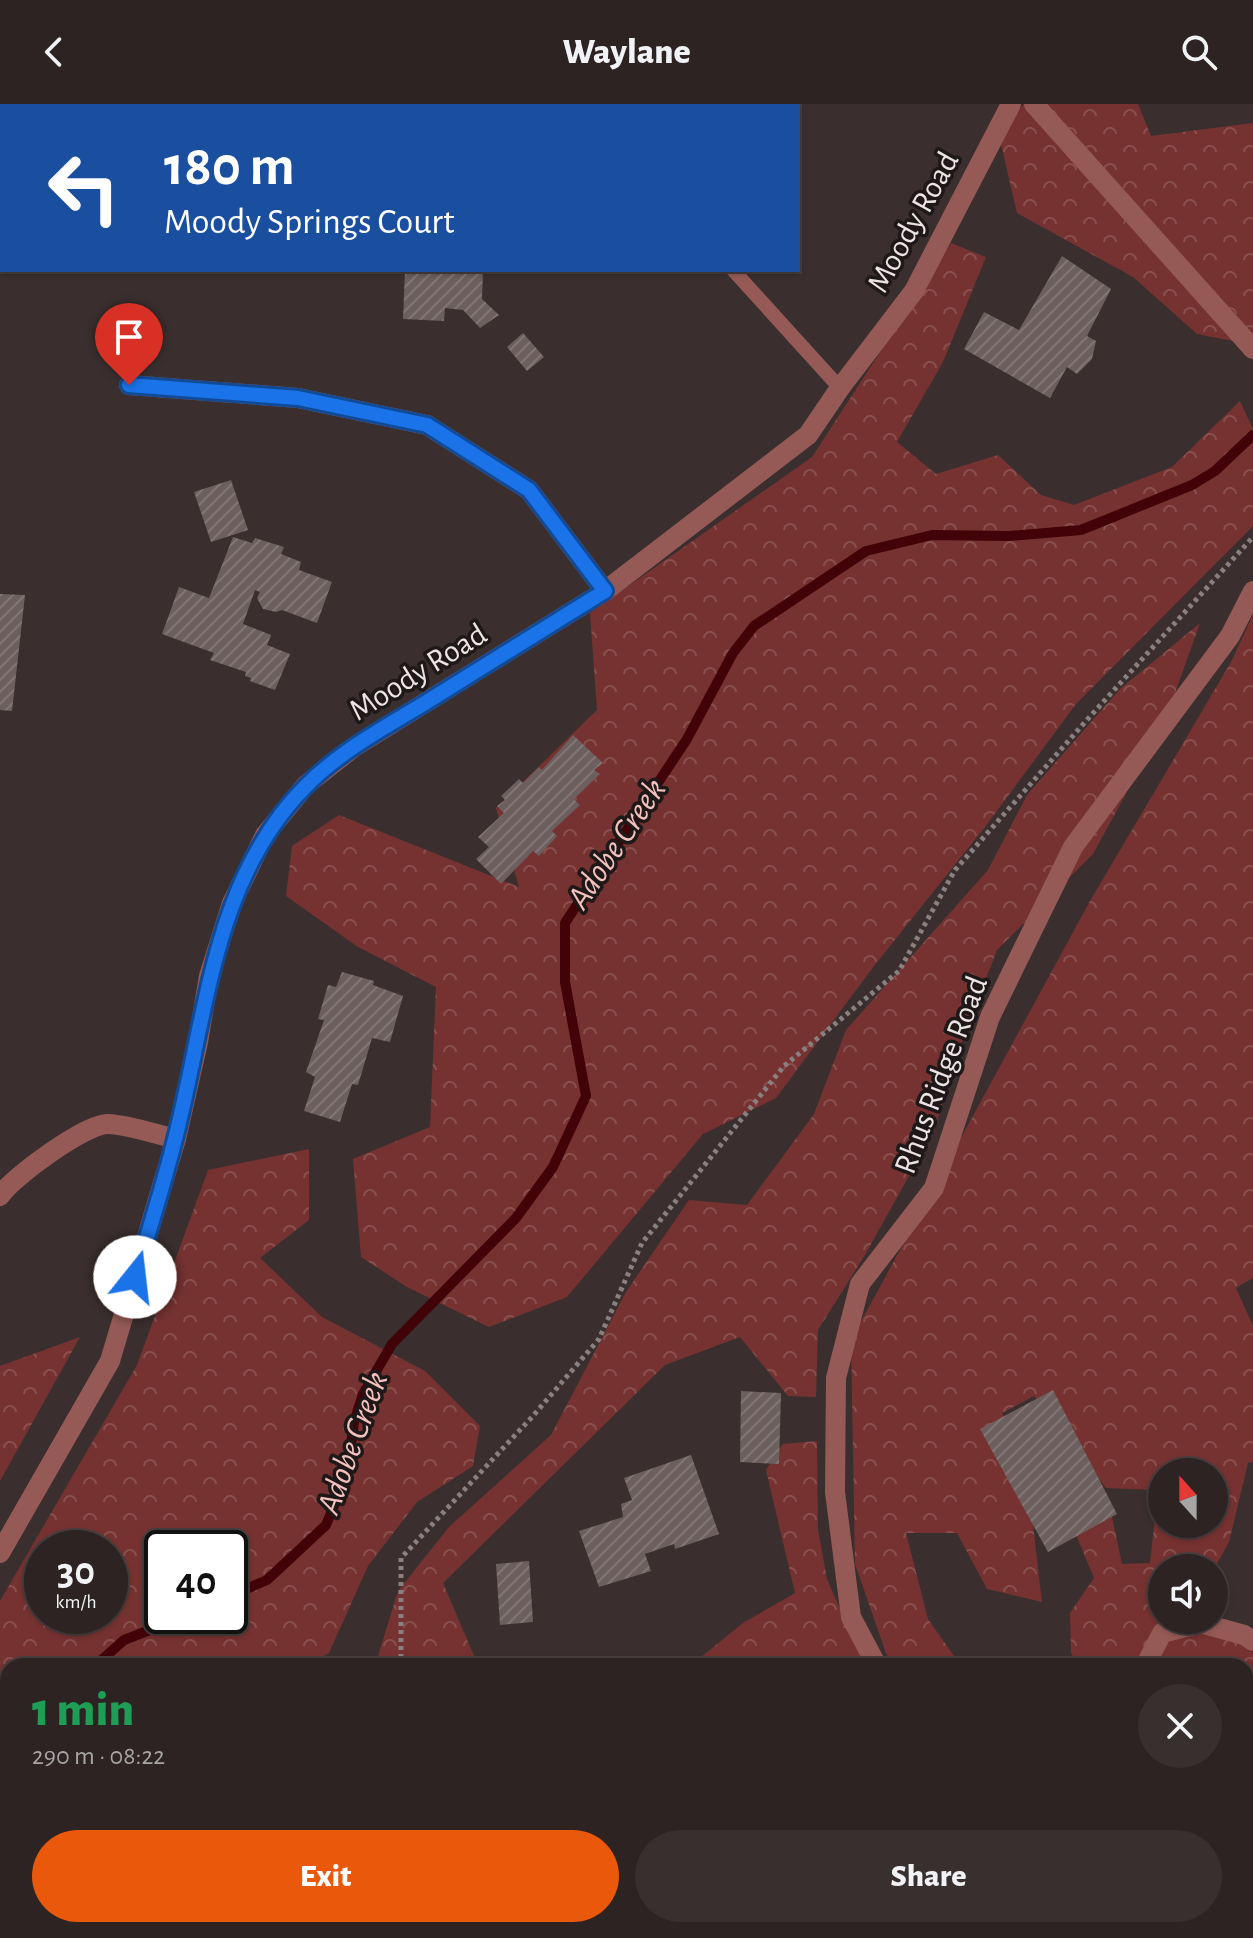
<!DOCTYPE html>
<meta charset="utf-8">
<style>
body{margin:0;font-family:"Alegreya Sans",sans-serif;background:#382f2f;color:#f1f3f6;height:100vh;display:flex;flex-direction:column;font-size:30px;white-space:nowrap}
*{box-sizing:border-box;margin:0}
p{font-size:26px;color:#a6a4a5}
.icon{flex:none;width:44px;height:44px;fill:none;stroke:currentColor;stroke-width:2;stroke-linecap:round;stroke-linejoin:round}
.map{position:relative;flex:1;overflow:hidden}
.panel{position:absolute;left:0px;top:1554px;width:1254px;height:280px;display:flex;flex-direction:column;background:#2c2322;border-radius:24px 24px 0 0;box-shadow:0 2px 6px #0004,0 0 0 2px #484040}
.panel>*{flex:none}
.hud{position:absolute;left:0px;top:0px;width:800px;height:168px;box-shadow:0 2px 6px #0004,0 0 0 2px #484040;background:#1a4fa0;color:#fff;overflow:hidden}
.needle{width:52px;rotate:339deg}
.tools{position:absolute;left:1148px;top:1354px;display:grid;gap:16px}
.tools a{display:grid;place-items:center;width:80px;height:80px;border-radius:50%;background:#2c2322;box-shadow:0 2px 6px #0004,0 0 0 2px #484040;font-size:40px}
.speed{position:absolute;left:24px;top:1426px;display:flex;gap:16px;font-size:40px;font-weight:700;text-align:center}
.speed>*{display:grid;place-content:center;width:104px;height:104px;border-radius:50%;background:#2c2322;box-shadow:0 2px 6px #0004,0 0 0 2px #484040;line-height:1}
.speed small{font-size:20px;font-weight:400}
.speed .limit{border:4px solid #111;border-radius:12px;background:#fff;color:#111}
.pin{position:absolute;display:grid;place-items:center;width:68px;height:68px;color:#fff;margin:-82px -34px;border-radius:50% 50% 50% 0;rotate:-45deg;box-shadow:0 0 8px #0007}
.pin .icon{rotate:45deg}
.me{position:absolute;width:88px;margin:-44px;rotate:16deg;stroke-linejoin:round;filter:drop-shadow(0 0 6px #0008)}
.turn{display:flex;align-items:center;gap:28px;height:168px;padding:0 32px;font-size:36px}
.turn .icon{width:104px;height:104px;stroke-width:2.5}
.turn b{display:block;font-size:56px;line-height:68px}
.round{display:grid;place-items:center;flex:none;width:84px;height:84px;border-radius:42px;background:#382f2f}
.overview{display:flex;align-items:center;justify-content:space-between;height:136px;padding:0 32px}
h1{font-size:48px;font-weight:800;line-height:60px;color:#1e9e55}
.action{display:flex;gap:16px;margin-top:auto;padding:16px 32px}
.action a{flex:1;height:92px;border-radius:48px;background:#ea580c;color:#fff;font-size:32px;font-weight:800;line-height:92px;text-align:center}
.action a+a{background:#382f2f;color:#f1f3f6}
header{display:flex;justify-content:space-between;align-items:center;height:104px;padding:0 32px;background:#2c2322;font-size:36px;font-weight:800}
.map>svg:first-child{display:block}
.forest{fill:url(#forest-crowns);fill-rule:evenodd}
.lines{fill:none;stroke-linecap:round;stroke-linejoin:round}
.stream{stroke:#410307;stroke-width:10}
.building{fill:url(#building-hatch)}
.path{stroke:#89807f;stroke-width:5;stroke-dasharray:4 4;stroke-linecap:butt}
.service{stroke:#955a56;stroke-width:14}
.minor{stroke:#955a56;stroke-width:20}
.tertiary{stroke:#955a56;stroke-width:20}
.route-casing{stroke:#114b97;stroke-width:20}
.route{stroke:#1a73e8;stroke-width:14}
.labels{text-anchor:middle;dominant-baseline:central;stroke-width:7;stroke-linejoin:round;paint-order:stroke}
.street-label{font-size:32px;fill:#ece4e4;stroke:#1e1918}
.water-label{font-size:34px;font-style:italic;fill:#f3c1bd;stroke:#1e1918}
</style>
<header><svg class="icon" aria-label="back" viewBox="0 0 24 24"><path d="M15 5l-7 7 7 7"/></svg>Waylane<svg class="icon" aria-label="search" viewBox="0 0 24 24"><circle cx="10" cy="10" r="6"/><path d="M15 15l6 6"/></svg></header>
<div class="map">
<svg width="1253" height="1834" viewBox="0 0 1253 1834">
<defs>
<pattern id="forest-crowns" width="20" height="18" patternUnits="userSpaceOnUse" patternTransform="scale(2)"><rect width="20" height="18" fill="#753230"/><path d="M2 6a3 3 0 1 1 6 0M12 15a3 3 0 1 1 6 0" fill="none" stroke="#89504e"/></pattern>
<pattern id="building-hatch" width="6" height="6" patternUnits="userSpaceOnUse" patternTransform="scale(2)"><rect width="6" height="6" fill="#6c5f5e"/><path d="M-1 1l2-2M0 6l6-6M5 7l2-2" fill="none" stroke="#817675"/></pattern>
</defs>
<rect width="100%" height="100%" fill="#3a2f2e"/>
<path class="forest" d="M1024,0h114l13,32 102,-13v222l-56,-11 -64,-57 -116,-64 -19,-82z
M951,139l35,14 -43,105 -46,80 39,32 62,-19 43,40 33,10 98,-38 68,-66 13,28v97l-177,178 -91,123 -111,139 -98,132 -73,36 -136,163 -78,30 -82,-40 -46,-30 -8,-98 77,-32 6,-140 -78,-40 -72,-51 6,-50 47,-31 180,72 -23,-79 101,-98 -7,-97 222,-156z
M1253,511v663l-17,10 17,38v136l-5,1 -19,79 -15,27 -52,-1v52h52v-6l39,39v285h-21l-4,-8h18v-264h-167l-8,-13 -1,-40 24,-35 -24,-58 41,-8 11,52 28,-1 8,-73 -52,-2 -72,-92 -32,17 25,60 15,129 -55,-13 -30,-56h-51l22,86 33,47h-68l-7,-13 -31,-89 -4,-224 239,-439 141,-239zM1162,1368h52v52h-52z
M1200,519l-36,101 -71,130 -96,96 -37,97 -26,84 -69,124 -47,75 -2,67 -28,-1 -48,-59 -75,28 -222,218 31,73 13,10h-112l23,-75 51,-64 102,-92 75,-143 63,-92 58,5 67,-91 32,-84 142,-160 39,-75 93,-106z
M309,1045v71l-49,38 62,59 103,54 55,55 -7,40 -56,36 -49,64 -39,87 -24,13h-297v246l-3,1 -5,-4v-308l137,-236 71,-195zM110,1444v68h-68v-68zM230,1444v68h-68v-68z
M80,1233l-80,144v-115z
M817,1337l1,89 9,49 38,87h-175l53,-43 52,-30 -29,-123 17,-26z
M597,1826h342l20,8h-356z"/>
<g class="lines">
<path class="stream" d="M230,1492l37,-16 59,-55 21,-51 7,-52 9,-28 29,-50 124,-126 37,-51 33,-71 -21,-114v-59l122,-184 46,-86 21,-27 112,-75 66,-16 77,1 72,-6 111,-45 23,-14 38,-36
M95,1562l29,-26 62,-24
M0,1666l8,-7"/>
</g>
<path class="building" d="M1062,152l49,33 -24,47 9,5 -4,18 -15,15 -10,-7 -17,31 -86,-49 20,-37 35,18z
M405,166h78l-1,29 17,16 -19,13 -17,-18 -18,-2 -1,13 -41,-2z
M523,229l21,24 -17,14 -20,-24z
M231,376l17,50 -37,12 -17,-50z
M233,433l19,6 3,-5 29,9 -3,7 20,8 -2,8 33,12 -15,41 -35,-13 -6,2 -13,-3 -6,-11 3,-6 -5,-2 -12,34 28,11 -4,10 23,9 -15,36 -25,-9 1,-3 -6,-2 1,-4 -36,-12 4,-7 -52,-19 17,-47 30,11z
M0,490l25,1 -13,116 -12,-1z
M573,631l30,28 -9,7 6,4 -26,25 6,6 -28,26 5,5 -18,20 -6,-5 -32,33 -25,-25 13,-12 -11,-10 26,-24 -7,-7 8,-6 -4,-4 18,-17 4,4 16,-16 3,3z
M342,868l32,9 -1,4 30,11 -13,46 -18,-4 -14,47 -6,-1 -12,38 -36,-11 11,-34 -9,-5 18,-52 -6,-1 10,-34 8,2z
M1053,1286l64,124 -69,38 -68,-123z
M741,1287l40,2 -2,71 -39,-2z
M691,1351l28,79 -44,15 -1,-5 -29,10 6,17 -52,16 -20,-56 44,-14 -2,-13 11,-4 -8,-22z
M529,1457l4,61 -33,3 -4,-61z
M458,1826h84l-1,8h-53v-2z"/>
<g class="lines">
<path class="path" d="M401,1562v-108l131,-141 67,-78 43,-96 142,-177 115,-95 56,-101 130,-148 168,-185
M259,1834l4,-8"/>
<path class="service" d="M583,0l1,2
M733,166l107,118
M1152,1826l7,8"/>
<path class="minor" d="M1034,0l219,245
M129,281l169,13 129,27 102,65 76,101
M0,1092c12,-19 87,-73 108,-72 22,1 46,10 68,15
M877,1562l-26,-49 -16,-125 1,-114 24,-94 74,-96 56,-171 83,-170 157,-211 23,-45
M1145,1562l17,-33 39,-10 43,12 9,6"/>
<path class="tertiary" d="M0,1449l110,-192 66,-222 22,-97 11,-66 23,-73 33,-68 41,-50 48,-38 251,-156 203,-156 32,-47 74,-97 97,-187"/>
</g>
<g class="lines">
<g class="route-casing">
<path id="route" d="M129,281l169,13 129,27 102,65 76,101c-60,37 -120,75 -180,112 -41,25 -86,49 -119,83 -88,88 -98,214 -125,328 -12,55 -30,109 -46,163"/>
</g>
<use href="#route" class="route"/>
</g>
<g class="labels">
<g class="street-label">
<text transform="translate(913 118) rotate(-61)">Moody Road</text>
<text transform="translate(418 568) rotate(-32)">Moody Road</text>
<text transform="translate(941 971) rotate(-69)">Rhus Ridge Road</text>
</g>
<g class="water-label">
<text transform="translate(617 740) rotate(-56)">Adobe Creek</text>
<text transform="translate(353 1339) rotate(-70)">Adobe Creek</text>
</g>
</g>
</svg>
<div class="tools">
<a><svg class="needle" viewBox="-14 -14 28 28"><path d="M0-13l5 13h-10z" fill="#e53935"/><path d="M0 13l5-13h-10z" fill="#a6a4a5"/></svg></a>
<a><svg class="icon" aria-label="sound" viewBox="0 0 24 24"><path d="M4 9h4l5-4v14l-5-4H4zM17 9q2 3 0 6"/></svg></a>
</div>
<div class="speed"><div>30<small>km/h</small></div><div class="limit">40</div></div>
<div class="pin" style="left:129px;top:281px;background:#d93025"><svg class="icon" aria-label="arrive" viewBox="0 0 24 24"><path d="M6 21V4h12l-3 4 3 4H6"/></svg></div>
<svg class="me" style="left:135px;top:1173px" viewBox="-20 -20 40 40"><circle r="19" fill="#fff"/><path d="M0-13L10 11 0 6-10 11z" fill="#1a73e8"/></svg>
<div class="hud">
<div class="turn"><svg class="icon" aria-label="left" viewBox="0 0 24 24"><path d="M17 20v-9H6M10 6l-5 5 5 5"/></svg><div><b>180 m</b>Moody Springs Court</div></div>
</div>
<section class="panel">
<div class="overview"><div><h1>1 min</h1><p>290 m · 08:22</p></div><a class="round"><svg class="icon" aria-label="close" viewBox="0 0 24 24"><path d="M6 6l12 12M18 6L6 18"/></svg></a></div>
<div class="action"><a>Exit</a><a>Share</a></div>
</section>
</div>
